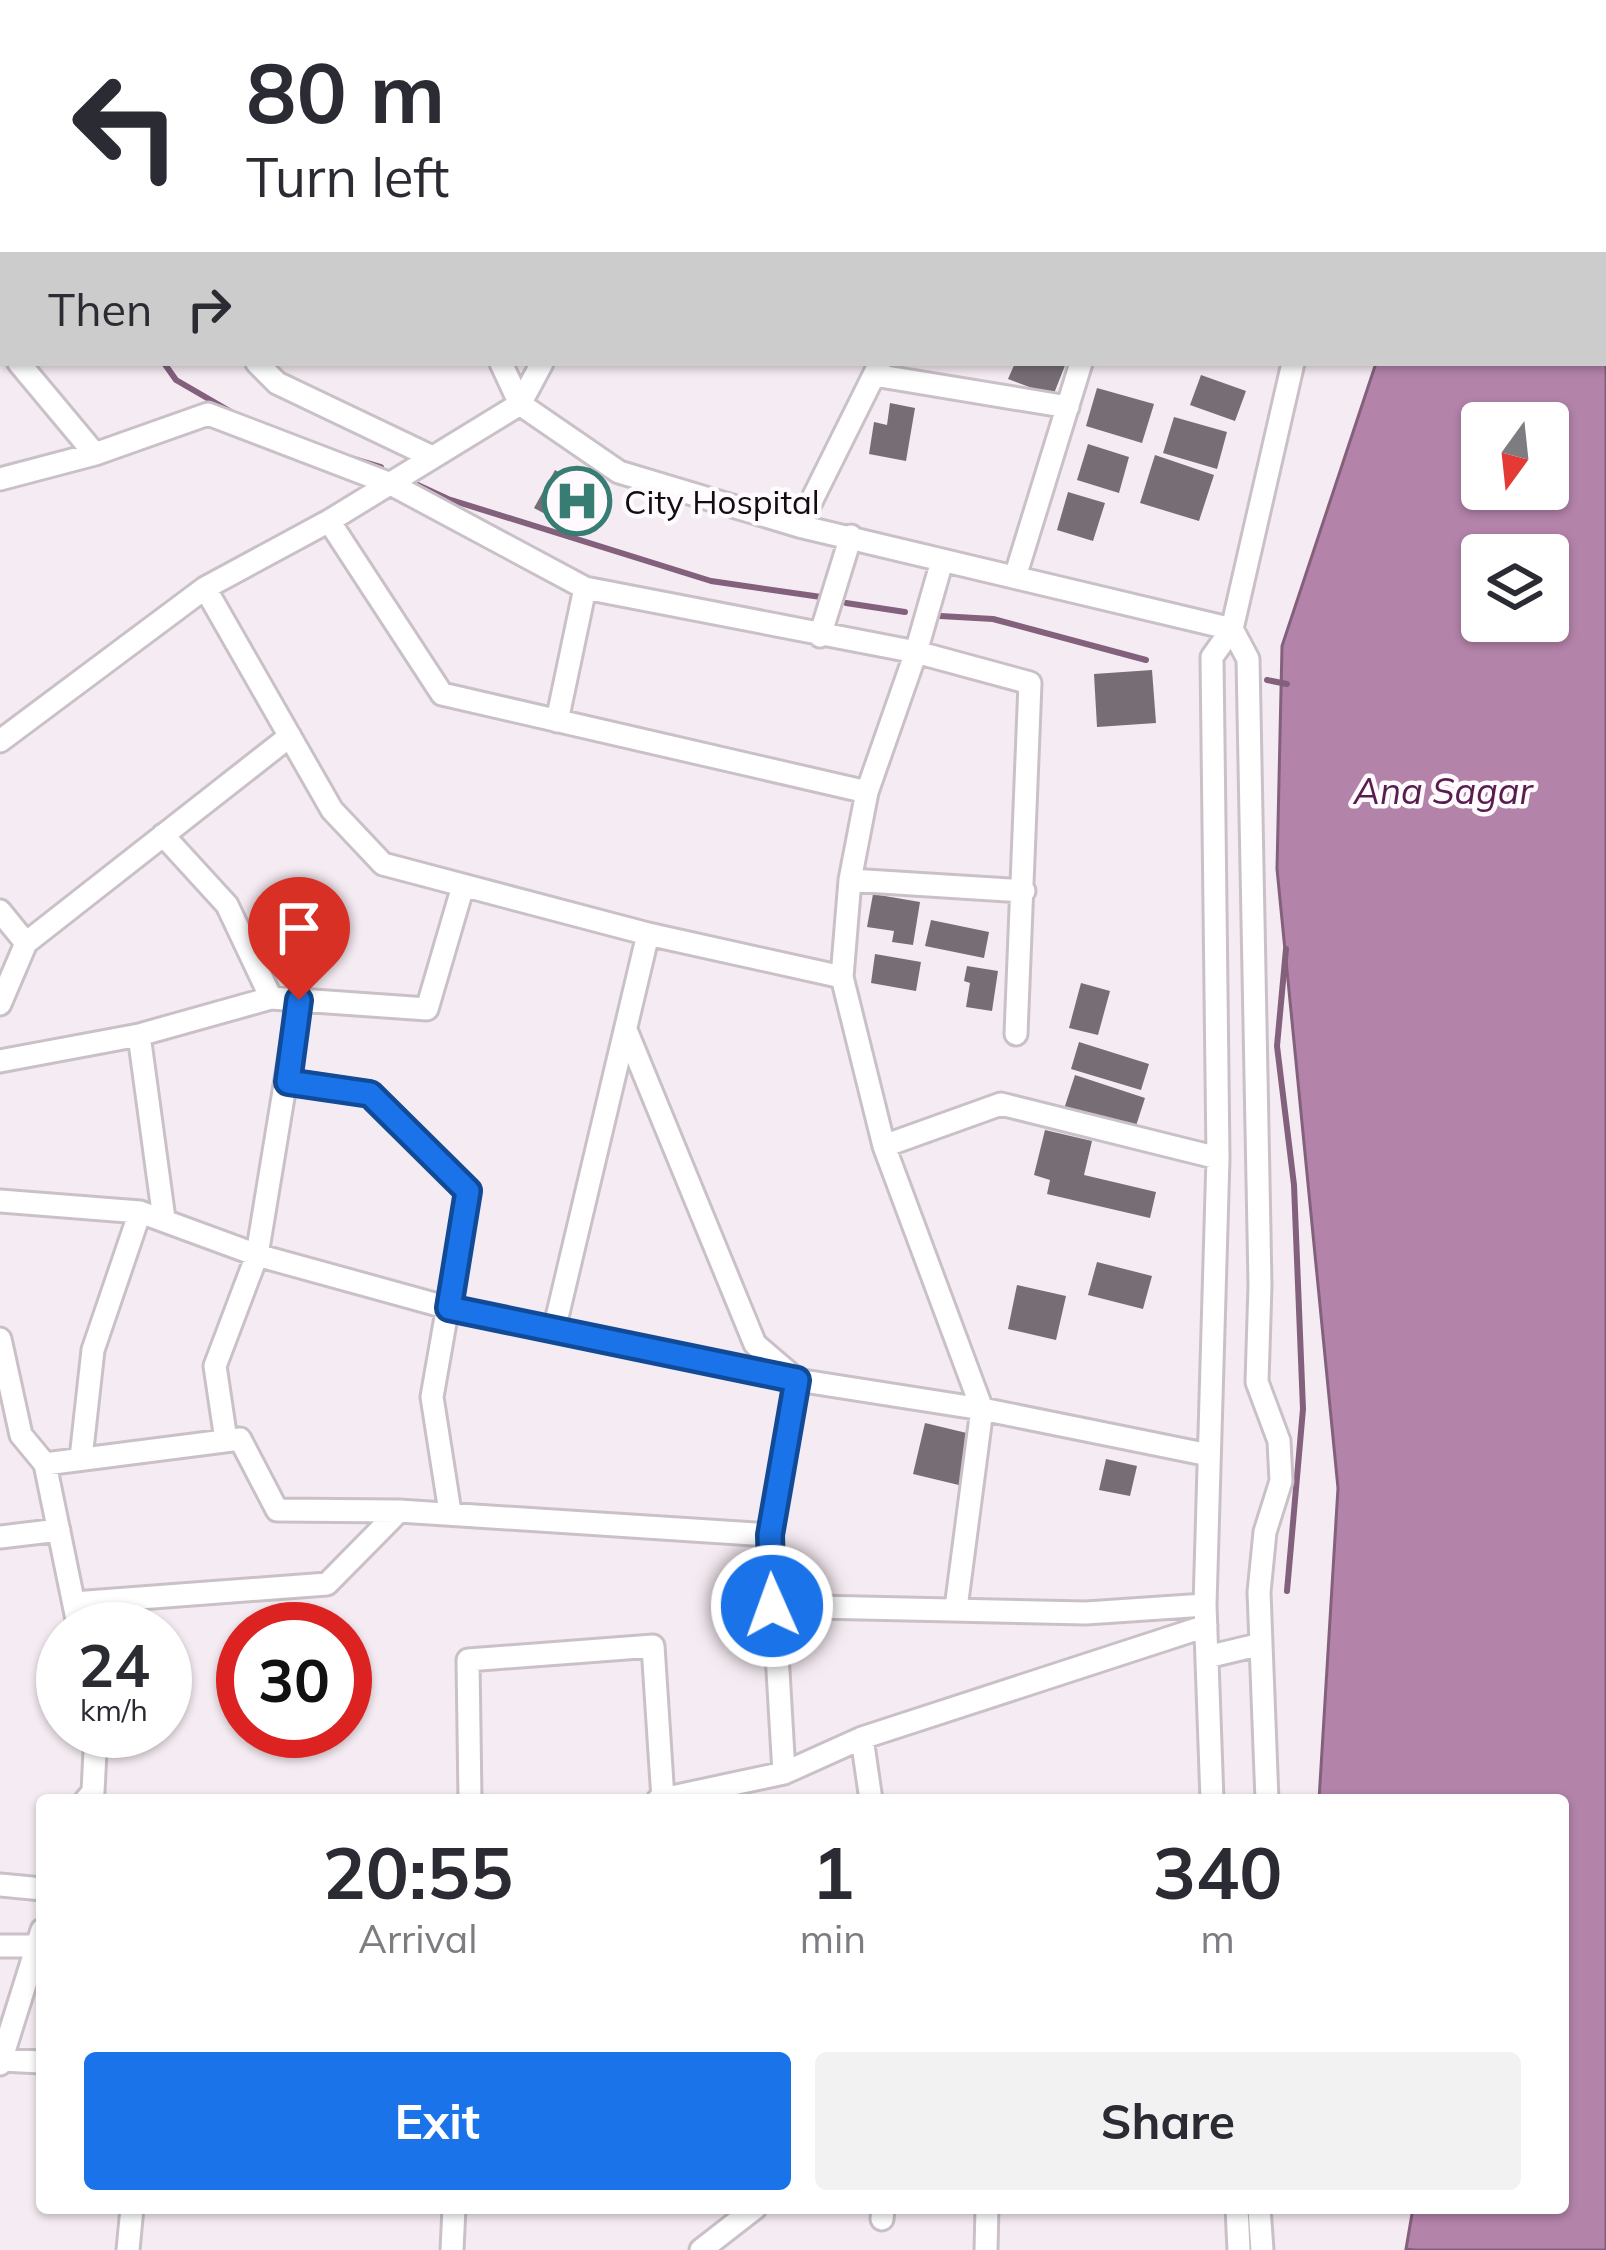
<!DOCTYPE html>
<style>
body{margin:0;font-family:Mulish,sans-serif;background:#f2f2f3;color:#2b2b33;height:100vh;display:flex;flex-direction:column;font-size:45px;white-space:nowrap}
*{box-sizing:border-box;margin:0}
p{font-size:39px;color:#7c7c81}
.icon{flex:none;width:66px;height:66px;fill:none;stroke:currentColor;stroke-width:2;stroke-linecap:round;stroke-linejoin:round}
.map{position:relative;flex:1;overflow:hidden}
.side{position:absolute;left:36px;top:1794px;width:1533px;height:420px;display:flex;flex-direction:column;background:#fff;border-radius:12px;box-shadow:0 3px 9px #0004}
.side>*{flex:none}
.hud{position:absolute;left:0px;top:0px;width:1608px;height:366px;box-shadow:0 3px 9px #0004;background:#fff;color:#2b2b33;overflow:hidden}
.needle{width:78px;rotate:195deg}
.controls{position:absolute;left:1461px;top:402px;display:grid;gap:24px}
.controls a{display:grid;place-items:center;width:108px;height:108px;border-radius:12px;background:#fff;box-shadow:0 3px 9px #0004;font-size:60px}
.speed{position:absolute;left:36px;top:1602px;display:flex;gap:24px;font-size:60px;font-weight:700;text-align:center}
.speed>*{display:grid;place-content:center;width:156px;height:156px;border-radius:50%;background:#fff;box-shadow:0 3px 9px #0004;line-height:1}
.speed small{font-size:30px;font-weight:400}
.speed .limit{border:18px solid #d22;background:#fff;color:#111}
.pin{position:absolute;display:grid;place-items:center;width:102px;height:102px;color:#fff;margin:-123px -51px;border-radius:50% 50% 50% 0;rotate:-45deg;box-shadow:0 0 12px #0007}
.pin .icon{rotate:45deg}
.me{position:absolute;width:132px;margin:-66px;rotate:358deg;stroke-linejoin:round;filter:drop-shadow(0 0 9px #0008)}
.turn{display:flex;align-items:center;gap:42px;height:252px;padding:0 48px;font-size:54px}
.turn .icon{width:156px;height:156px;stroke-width:2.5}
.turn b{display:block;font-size:84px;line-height:102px}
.then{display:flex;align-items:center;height:114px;padding:0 48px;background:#0003;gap:24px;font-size:45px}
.eta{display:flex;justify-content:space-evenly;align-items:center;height:204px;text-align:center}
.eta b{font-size:72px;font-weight:700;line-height:84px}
.action{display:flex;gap:24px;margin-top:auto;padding:24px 48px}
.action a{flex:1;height:138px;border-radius:12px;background:#1a73e8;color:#fff;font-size:48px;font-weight:700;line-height:138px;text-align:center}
.action a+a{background:#f2f2f3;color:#2b2b33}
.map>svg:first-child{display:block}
.water{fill:#b483aa;stroke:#83607c;stroke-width:3;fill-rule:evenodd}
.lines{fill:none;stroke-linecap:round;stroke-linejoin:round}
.stream{stroke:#83607c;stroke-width:6}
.building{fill:#766e74}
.minor-casing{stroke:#cac1c8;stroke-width:27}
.major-casing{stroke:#cac1c8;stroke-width:30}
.minor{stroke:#fff;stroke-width:21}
.major{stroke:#fff;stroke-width:24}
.route-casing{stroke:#114b97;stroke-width:30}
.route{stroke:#1a73e8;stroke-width:21}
.labels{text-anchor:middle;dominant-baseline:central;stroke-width:9;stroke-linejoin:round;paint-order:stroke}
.poi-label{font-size:33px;fill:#110e10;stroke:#fefafd;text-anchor:start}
.water-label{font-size:36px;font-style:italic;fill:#581c4f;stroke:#fefafd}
</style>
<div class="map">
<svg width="1606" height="2250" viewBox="0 0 1606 2250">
<rect width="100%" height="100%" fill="#f5ebf2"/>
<path class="water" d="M1593,0h13v2250h-191l-9,-1 7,-41h150v-408h-244l19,-312 -61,-619 5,-223 94,-283h229v-360h-14zM1482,423h66v66h-66zM1482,555h66v66h-66z"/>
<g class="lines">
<path class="stream" d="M0,140l3,4
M164,363l12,17 57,33
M351,458l30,9
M409,481l39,18 263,82 110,16
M846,603l59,9
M940,616l53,3 153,41
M1267,680l20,4
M1286,949l-9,97 17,139 9,224 -16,182"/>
</g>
<path class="building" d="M1015,363h51l-13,33 -45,-17z
M1201,375l45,16 -11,30 -45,-16z
M1097,388l57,16 -12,39 -56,-17z
M890,403l25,5 -9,53 -37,-7 5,-32 13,3z
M1174,417l53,15 -10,37 -54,-16z
M1088,444l41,13 -10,36 -42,-13z
M1155,455l59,20 -15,46 -59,-18z
M555,470l50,28 -16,30 -36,-20 -4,8 -15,-8z
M1068,492l37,11 -12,38 -36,-11z
M1152,670l4,53 -59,4 -3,-53z
M873,894l47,8 -7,43 -21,-3 2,-11 -27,-4z
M931,920l58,12 -5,26 -59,-12z
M875,954l46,8 -5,29 -45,-8z
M967,966l31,5 -6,40 -26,-4 4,-24 -6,-2z
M1081,983l29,8 -12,44 -29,-7z
M1079,1042l70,22 -8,26 -70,-21z
M1075,1075l70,23 -11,34 -70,-23z
M1045,1130l47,11 -8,34 72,17 -6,26 -103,-24 3,-14 -16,-5z
M1097,1262l55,14 -9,33 -55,-14z
M1017,1285l49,11 -10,44 -48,-11z
M925,1423l50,12 -12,51 -50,-12z
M1106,1459l31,7 -7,30 -31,-6z"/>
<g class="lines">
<g class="minor-casing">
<path id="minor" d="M281,0l2,3
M949,0l4,3
M321,3l5,-3
M475,3l1,-3
M734,3l1,-3
M930,3l2,-3
M1078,3v-3
M1290,3l1,-3
M1415,3l1,-3
M0,341l3,3
M19,363l76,91
M257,363l20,20 153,73
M501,363l19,41 99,68 180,54 433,103 16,30 12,626 -3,97 22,59 2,40 -16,51 -6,60 8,208
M874,375l194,32
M0,479l95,-25 113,-40 183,70 194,104 331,64 114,31 -14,351
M329,521l113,173 425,98
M799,526l80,-161
M942,561l-26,91 -49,140 -17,88 -8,97 42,169 98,263 -26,199
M1015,577l66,-214
M205,588l127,222 51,54 265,70 194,43
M820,636l31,-100
M557,721l28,-133
M0,741l205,-153 124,-67 191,-117 22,-41
M163,835l64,70 44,93
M850,880l174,11
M0,911l26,32 264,-207
M0,1004l26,-61
M626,1030l129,314 42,36 -27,155 14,238
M139,1035l25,184
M0,1061l139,-26 132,-37 156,11 36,-123
M288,1081l82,12 98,98 -36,206 18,115
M884,1146l117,-42 217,54
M0,1201l140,11 117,43 192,53 348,72 185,29 227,46
M554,1330l94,-396
M0,1339l21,96 24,29 34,165
M226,1440l-11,-74 42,-111 42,-255
M81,1458l12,-108 47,-138
M45,1464l195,-25 37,71 122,1
M0,1537l59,-7
M74,1603l253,-19 72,-73 371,24
M772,1606l314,7 119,-8
M1207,1657l54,-13
M862,1738l9,62
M86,1800l7,-8 3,-61
M470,1800l-2,-140 185,-14 10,153
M658,1800l126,-27 78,-35 344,-112
M1212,1800l-7,-195 13,-447 -6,-501 20,-28 61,-266
M0,1885l42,4
M0,1946h38
M1,2060l41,2
M0,2064l42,-134
M1237,2208l2,42
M1259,2208l3,42
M882,2219l1,-11
M128,2250l4,-42
M452,2250l2,-42
M701,2250l54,-42
M986,2250l1,-42"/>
</g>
<g class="major-casing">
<path id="major" d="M19,3l7,-3
M0,11l3,-1"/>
</g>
<use href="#minor" class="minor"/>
<use href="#major" class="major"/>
</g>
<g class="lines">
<g class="route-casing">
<path id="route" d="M299,1000l-11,82 82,12 98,97 -19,117 348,72 -27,155 2,71"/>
</g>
<use href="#route" class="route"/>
</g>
<defs>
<g id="hospital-ring" transform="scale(3.45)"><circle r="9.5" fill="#fefafd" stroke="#377d74" stroke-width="1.5"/><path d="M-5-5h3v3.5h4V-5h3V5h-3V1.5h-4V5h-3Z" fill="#377d74"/></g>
</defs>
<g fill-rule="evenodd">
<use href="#hospital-ring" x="577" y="501"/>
</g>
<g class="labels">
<g class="poi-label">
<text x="624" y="501">City Hospital</text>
</g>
<g class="water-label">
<text x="1443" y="790">Ana Sagar</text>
</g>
</g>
</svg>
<div class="controls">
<a><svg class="needle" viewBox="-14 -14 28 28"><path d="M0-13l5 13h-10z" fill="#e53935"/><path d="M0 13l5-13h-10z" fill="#7c7c81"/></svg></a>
<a><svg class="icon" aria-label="layers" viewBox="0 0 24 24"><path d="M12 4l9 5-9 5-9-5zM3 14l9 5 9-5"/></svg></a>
</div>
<div class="speed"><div>24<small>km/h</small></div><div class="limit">30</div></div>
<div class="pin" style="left:299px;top:1000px;background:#d93025"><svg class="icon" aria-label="arrive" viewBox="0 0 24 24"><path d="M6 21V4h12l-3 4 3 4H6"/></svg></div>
<svg class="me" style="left:772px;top:1606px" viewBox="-20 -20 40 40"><circle r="17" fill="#1a73e8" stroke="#fff" stroke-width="3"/><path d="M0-11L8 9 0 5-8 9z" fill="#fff"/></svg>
<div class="hud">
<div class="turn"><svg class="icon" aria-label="left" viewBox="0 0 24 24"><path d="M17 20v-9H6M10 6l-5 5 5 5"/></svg><div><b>80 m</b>Turn left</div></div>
<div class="then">Then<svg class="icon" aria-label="right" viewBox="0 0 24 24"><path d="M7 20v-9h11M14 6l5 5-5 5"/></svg></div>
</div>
<section class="side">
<div class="eta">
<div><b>20:55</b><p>Arrival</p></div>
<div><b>1</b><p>min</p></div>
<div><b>340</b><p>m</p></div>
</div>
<div class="action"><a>Exit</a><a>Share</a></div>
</section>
</div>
